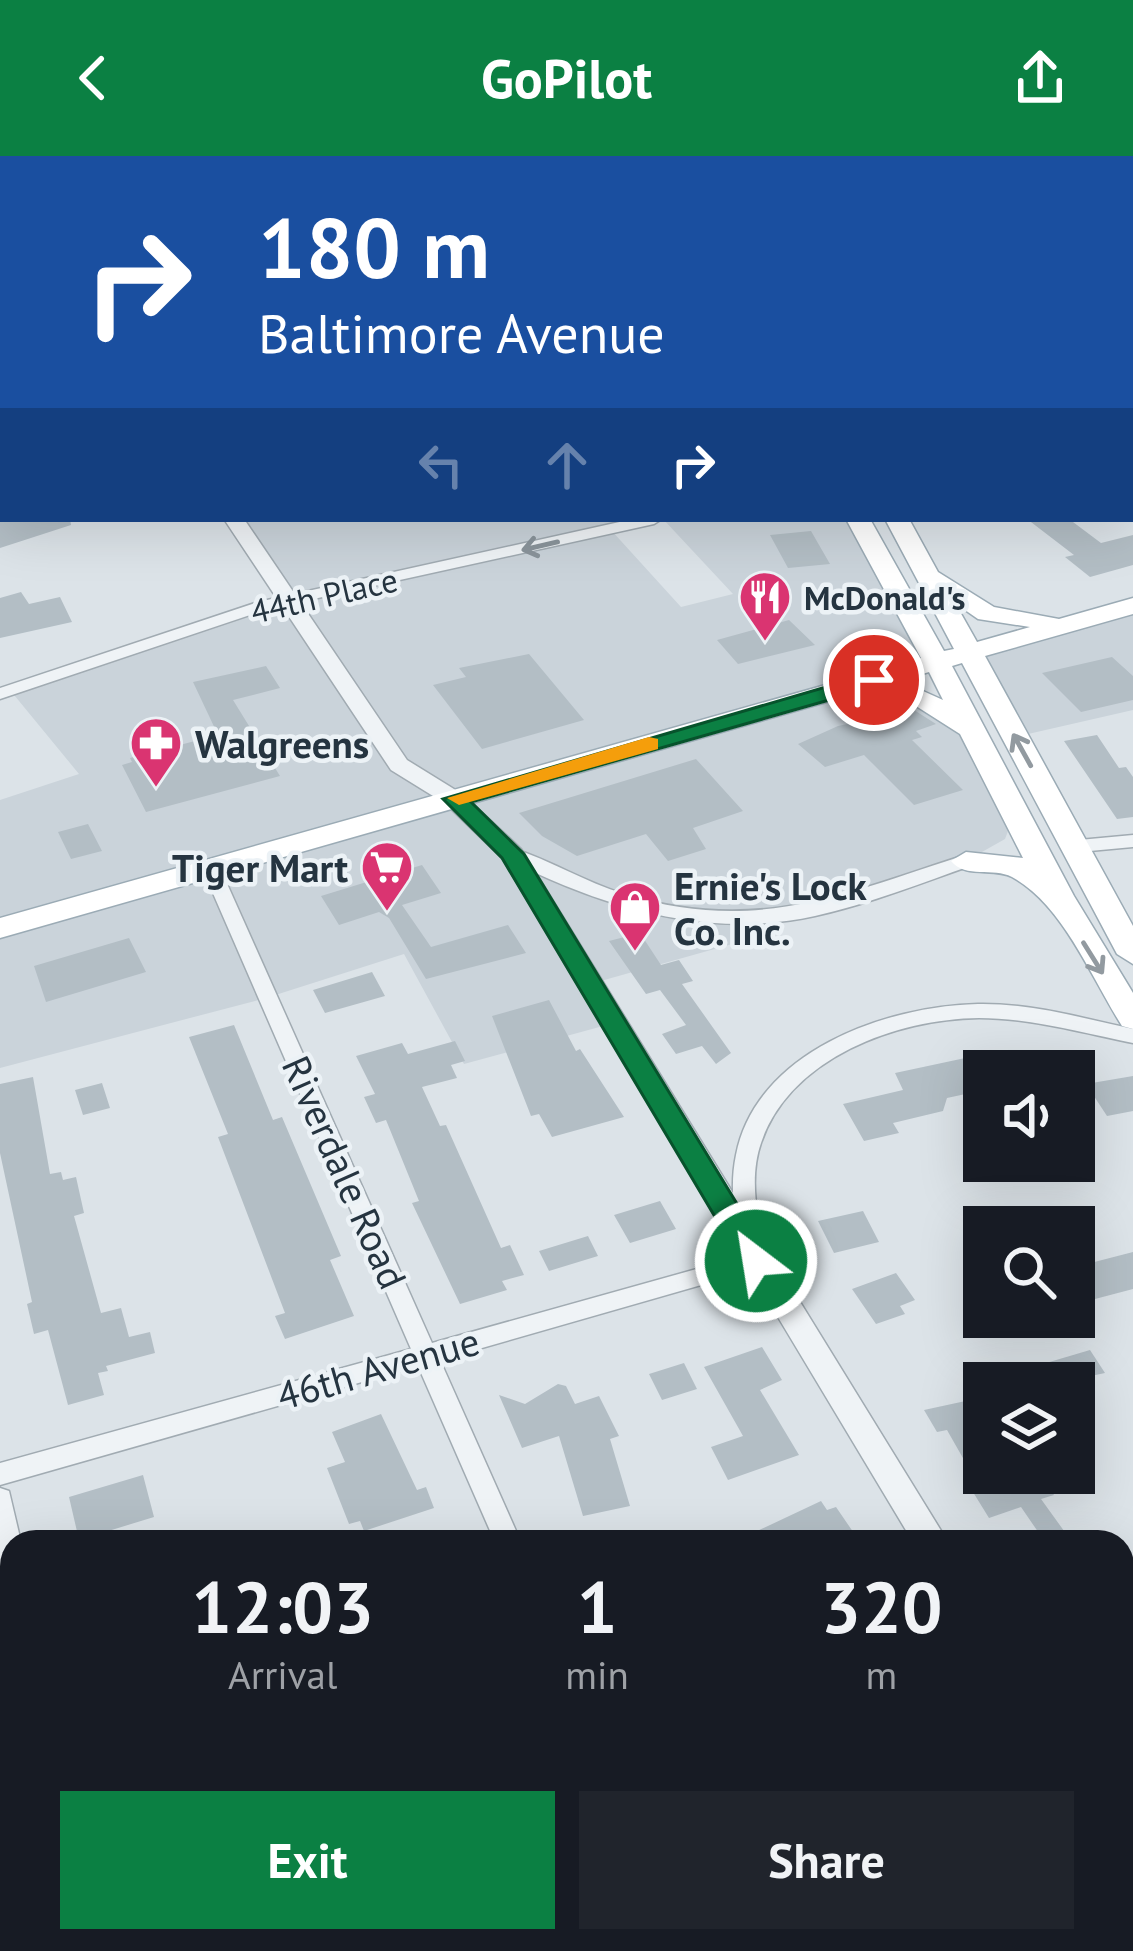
<!DOCTYPE html>
<style>
body{margin:0;font-family:"PT Sans",sans-serif;background:#20242c;color:#f1f3f6;height:100vh;display:flex;flex-direction:column;font-size:45px;white-space:nowrap}
*{box-sizing:border-box;margin:0}
p{font-size:39px;color:#9ea1a6}
.icon{flex:none;width:66px;height:66px;fill:none;stroke:currentColor;stroke-width:2;stroke-linecap:round;stroke-linejoin:round}
.map{position:relative;flex:1;overflow:hidden}
.drawer{position:absolute;left:0px;top:1374px;width:1134px;height:423px;display:flex;flex-direction:column;background:#171b24;border-radius:36px 36px 0 0;box-shadow:0 12px 48px #0002}
.drawer>*{flex:none}
.banner{position:absolute;left:0px;top:0px;width:1134px;height:366px;box-shadow:0 12px 48px #0002;background:#1a4fa0;color:#fff;overflow:hidden}
.tools{position:absolute;left:963px;top:894px;display:grid;gap:24px}
.tools a{display:grid;place-items:center;width:132px;height:132px;border-radius:0px;background:#171b24;box-shadow:0 12px 48px #0002;font-size:60px}
.pin{position:absolute;display:grid;place-items:center;width:102px;height:102px;color:#fff;margin:-51px;border:6px solid #fff;border-radius:50%;box-shadow:0 3px 12px #0007}
.me{position:absolute;width:132px;margin:-66px;rotate:329deg;stroke-linejoin:round;filter:drop-shadow(0 0 9px #0008)}
.turn{display:flex;align-items:center;gap:42px;height:252px;padding:0 60px;font-size:54px}
.turn .icon{width:156px;height:156px;stroke-width:2.5}
.turn b{display:block;font-size:84px;line-height:102px}
.lanes{display:flex;align-items:center;height:114px;padding:0 60px;background:#0003;justify-content:center;gap:60px;direction:ltr}
.lanes .off{opacity:.35}
.eta{display:flex;justify-content:space-evenly;align-items:center;height:204px;text-align:center}
.eta b{font-size:72px;font-weight:700;line-height:84px}
.primary-button{display:flex;gap:24px;margin-top:auto;padding:24px 60px}
.primary-button a{flex:1;height:138px;border-radius:0px;background:#0b8043;color:#fff;font-size:48px;font-weight:700;line-height:138px;text-align:center}
.primary-button a+a{background:#20242c;color:#f1f3f6}
header{display:flex;justify-content:space-between;align-items:center;height:156px;padding:0 60px;background:#0b8043;color:#fff;font-size:54px;font-weight:700}
.map>svg:first-child{display:block}
.built{fill:#cad3da}
.building{fill:#b3bec5}
.lines{fill:none;stroke-linecap:round;stroke-linejoin:round}
.minor-casing{stroke:#a1abb2;stroke-width:3}
.tertiary-casing{stroke:#a1abb2;stroke-width:3}
.primary-casing{stroke:#9babb5;stroke-width:3}
.minor{fill:#eff3f6;fill-rule:evenodd}
.tertiary{fill:#eff3f6;fill-rule:evenodd}
.primary{fill:#fff;fill-rule:evenodd}
.oneway{stroke:#8a949b}
.oneway2{stroke:#929aa0}
.route{fill:#0b8043;stroke:#07532c;stroke-width:3}
.slow{fill:#f59e0b}
.labels{text-anchor:middle;dominant-baseline:central;stroke-width:9;stroke-linejoin:round;paint-order:stroke}
.far-street-label{font-size:33px;fill:#253440;stroke:#ecf2f6}
.far-poi-label{font-size:33px;font-weight:bold;fill:#253440;stroke:#ecf2f6;text-anchor:start}
.poi-label{font-size:39px;font-weight:bold;fill:#253440;stroke:#ecf2f6;text-anchor:start}
.street-label{font-size:39px;fill:#253440;stroke:#ecf2f6}
</style>
<header><svg class="icon" aria-label="back" viewBox="0 0 24 24"><path d="M15 5l-7 7 7 7"/></svg>GoPilot<svg class="icon" aria-label="share" viewBox="0 0 24 24"><path d="M12 15V3M7 8l5-5 5 5M5 13v7h14v-7"/></svg></header>
<div class="map">
<svg width="1133" height="1795" viewBox="0 0 1133 1795">
<rect width="100%" height="100%" fill="#dce3e8"/>
<path class="built" d="M234,363h420l-43,11 70,77 52,-13 -70,-75h195l81,143 -95,27 31,2 79,24 60,100 -9,24 -39,22 -149,49 -75,8 1,23 -153,43 24,39 -150,41 -60,-110 -138,44 -266,70v-268l79,-26 -69,-84 276,-88z
M1133,450v104l-118,27 -47,-84z
M1133,1449v346h-445l-5,-10h439v-333z"/>
<path class="building" d="M0,363h70l1,6 -71,23z
M1027,363h42l32,24 32,-8v30l-43,12 -25,-20 9,-2z
M811,375l19,33 -42,4 -18,-33z
M21,436l8,12 31,-7 12,25 -72,16v-40z
M789,464l26,25 -77,19 -21,-24z
M529,498l55,66 -102,29 -49,-64 33,-8 -7,-9z
M1112,501l21,19v24l-52,12 -39,-39z
M266,510l14,22 -47,12 47,76 -134,36 -24,-47 10,-3 -2,-4 88,-23 -25,-53z
M914,554l22,14 -20,7 6,6 -10,3 51,50 -49,15 -50,-50 -39,12 -27,-23 40,-18z
M1097,579l22,33 7,-1 7,10v40l-16,2 -53,-78z
M696,603l47,52 -50,17 13,21 -38,12 -22,-27 -69,22 -35,-20 -23,-23z
M88,668l14,27 -31,8 -13,-27z
M422,709l19,28 -39,12 29,42 77,-22 18,28 -100,26 -37,-61 -10,-6 -40,13 -18,-29z
M640,777l21,32 18,-5 14,21 -11,3 49,69 -15,11 -14,-18 -26,8 -14,-20 24,-9 -26,-35 -14,4 -37,-53z
M129,782l17,34 -100,30 -12,-36z
M372,816l13,24 -60,17 -12,-23z
M549,844l27,51 4,-2 44,68 -72,20 -13,-23 -8,2 -39,-100z
M234,869l39,95 9,-3 59,139 -11,4 24,56 -69,23 -10,-23 10,-3 -67,-176 10,-3 -39,-97z
M455,885l10,20 -14,4 6,13 -35,9 18,39 6,-1 55,123 9,-3 14,30 -22,6 5,9 -47,14 -48,-101 7,-2 -33,-81 -10,3 -12,-26 11,-3 -19,-38 46,-13 6,11z
M984,898v36l-37,8 -4,13 -50,12 6,10 -35,8 -21,-37 60,-14 -8,-17z
M1133,920v35l-26,5 -21,-32z
M33,921l17,97 11,-2 2,8 13,-3 8,36 -10,3 27,97 20,-5 8,29 21,-5 5,21 -49,13 2,5 -10,2 6,22 -36,10 -20,-75 -14,4 -7,-30 5,-2 -32,-149v-69z
M102,927l8,25 -27,7 -8,-25z
M660,1045l16,28 -46,14 -16,-28z
M863,1055l16,31 -45,11 -16,-32z
M588,1080l10,20 -49,15 -10,-20z
M1133,1096v37l-38,10 -20,-32z
M896,1117l19,27 -15,6 5,8 -29,10 -24,-35z
M762,1191l20,33 -22,10 39,65 -71,25 -17,-33 32,-11 -39,-69z
M1090,1194l15,23 -47,10 -12,-20z
M684,1207l13,26 -35,11 -13,-26z
M558,1228l8,2 9,18 24,-8 20,40 -9,3 20,67 -47,10 -24,-80 -37,12 -23,-53 26,9z
M984,1241v76h56l14,22 -13,4 31,43h-27l-24,-35 -32,11 -21,-34 8,-3 -29,-51 -10,2 -13,-22z
M381,1258l36,76 9,-3 8,21 -70,23 -4,-10 -11,3 -22,-56 18,-6 -13,-30z
M143,1319l11,42 -75,23 -10,-43z
M821,1345l6,9 9,-3 24,35h-126z"/>
<g class="lines">
<g class="minor-casing">
<path id="minor" d="M929,0h13l3,3h-13z
M3,44v8l-3,1v-8z
M3,127v8l-3,1v-8z
M1131,137h2v8h-2z
M3,227v8l-3,1v-8z
M1131,247h2v11h-2z
M3,344v10l-3,1v-10z
M633,363h29l-8,5 -386,85 -268,90v-11l258,-86z
M1133,679v12l-54,5 -9,-6 9,-6z
M512,692c38,12 73,34 112,46 129,40 215,2 335,-37h14l2,4 -2,4c-52,18 -104,39 -158,51 -108,24 -214,-9 -310,-58l-2,-4 2,-4z
M211,706l9,6 212,475 311,-87c-8,-33 -14,-68 -7,-101 20,-103 149,-149 242,-151 52,-1 104,14 155,25v14c-50,-10 -102,-25 -154,-25 -83,1 -189,40 -218,125 -13,37 -3,81 7,118l-4,6 -324,93 81,182h-26l-77,-176 -418,119v-22l411,-114 -209,-481z
M0,1332l9,3 12,51h-9v38l-9,-4 -3,-5z
M61,1785h30l2,10h-30z
M669,1785h30l4,10h-30z
M881,1785h52l-4,10h-52z"/>
</g>
<g class="tertiary-casing">
<path id="tertiary" d="M0,3h3v12h-3z
M224,363h20l163,241 55,34 59,55 427,693h-35l-410,-683 -57,-55 -55,-34z
M1122,1674l11,5v51l-11,-5z"/>
</g>
<g class="primary-casing">
<path id="primary" d="M634,0h19l2,3h-19z
M667,0h19l2,3h-19z
M846,363h24l74,132 10,-2 -69,-130h24l29,53 56,35 65,12 74,-21v16l-148,42 148,270v38l-16,-10 -155,-291 -10,3 122,230 59,97v36l-11,-3c-31,-49 -59,-121 -110,-149 -19,-10 -46,2 -61,-16l15,-9 57,6 -63,-124 -44,-28 -65,-11 -851,243v-20l921,-260zM955,447l23,16 52,8 -53,15zM929,516l14,28 -20,-9 -40,-5z"/>
</g>
<use href="#minor" class="minor"/>
<use href="#tertiary" class="tertiary"/>
<use href="#primary" class="primary"/>
</g>
<defs><path id="oneway-shaft" d="M-6 0H5M1.5-3L5.5 0L1.5 3" fill="none" stroke-width="1.6" stroke-linecap="round" stroke-linejoin="round" transform="scale(3)"/></defs>
<use class="oneway" href="#oneway-shaft" transform="translate(540 390) rotate(167)"/>
<g class="oneway2">
<use href="#oneway-shaft" transform="translate(1022 594) rotate(-119)"/>
<use href="#oneway-shaft" transform="translate(1093 802) rotate(58)"/>
</g>
<path class="route" d="M874,517l11,7 -3,5 -411,117 53,52 243,399 4,8 -4,8h-21l-244,-411 -59,-59z"/>
<path class="slow" d="M649,581l9,2v10l-199,56 -12,-7z"/>
<defs>
<g id="restaurant-pin" transform="scale(2.7)"><path d="M0 17L-7.5 6A9.5 9.5 0 1 1 7.5 6Z" fill="#da3471" stroke="#ecf2f6"/><path d="M-5-6h1v4h1v-4h1v4h1v-4h1v5L-1.5 .5V6h-2V.5L-5-1ZM5-6V6H3V1.5H1.5Q1.5-4 5-6Z" fill="#fff"/></g>
<g id="pharmacy-pin" transform="scale(2.7)"><path d="M0 17L-7.5 6A9.5 9.5 0 1 1 7.5 6Z" fill="#da3471" stroke="#ecf2f6"/><path d="M-2-6h4v4h4v4h-4v4h-4v-4h-4v-4h4Z" fill="#fff"/></g>
<g id="supermarket-pin" transform="scale(2.7)"><path d="M0 17L-7.5 6A9.5 9.5 0 1 1 7.5 6Z" fill="#da3471" stroke="#ecf2f6"/><path d="M-6-5.5h2.5l.6 2H6L4.5 2H-2.5L-4.4-4H-6ZM-1.5 3.2a1.3 1.3 0 1 0 .1 0ZM3 3.2a1.3 1.3 0 1 0 .1 0Z" fill="#fff"/></g>
<g id="shop-pin" transform="scale(2.7)"><path d="M0 17L-7.5 6A9.5 9.5 0 1 1 7.5 6Z" fill="#da3471" stroke="#ecf2f6"/><path d="M-5-2.5h2.3a2.7 3.5 0 0 1 5.4 0H5L5.5 6h-11ZM-1.5-2.5h3a1.5 2.3 0 0 0-3 0Z" fill="#fff"/></g>
</defs>
<g fill-rule="evenodd">
<use href="#restaurant-pin" x="765" y="441"/>
<use href="#pharmacy-pin" x="156" y="587"/>
<use href="#supermarket-pin" x="387" y="711"/>
<use href="#shop-pin" x="635" y="751"/>
</g>
<g class="labels">
<g class="far-street-label">
<text transform="translate(324 439) rotate(-13)">44th Place</text>
</g>
<g class="far-poi-label">
<text x="804" y="441">McDonald's</text>
</g>
<g class="poi-label">
<text x="195" y="587">Walgreens</text>
<text x="348" y="711" text-anchor="end">Tiger Mart</text>
<text x="674" y="729">Ernie's Lock<tspan x="674" dy="45">Co. Inc.</tspan></text>
</g>
<g class="street-label">
<text transform="translate(345 1016) rotate(66)">Riverdale Road</text>
<text transform="translate(378 1212) rotate(-16)">46th Avenue</text>
</g>
</g>
</svg>
<div class="tools">
<a><svg class="icon" aria-label="sound" viewBox="0 0 24 24"><path d="M4 9h4l5-4v14l-5-4H4zM17 9q2 3 0 6"/></svg></a>
<a><svg class="icon" aria-label="search" viewBox="0 0 24 24"><circle cx="10" cy="10" r="6"/><path d="M15 15l6 6"/></svg></a>
<a><svg class="icon" aria-label="layers" viewBox="0 0 24 24"><path d="M12 4l9 5-9 5-9-5zM3 14l9 5 9-5"/></svg></a>
</div>
<div class="pin" style="left:874px;top:524px;background:#d93025"><svg class="icon" aria-label="arrive" viewBox="0 0 24 24"><path d="M6 21V4h12l-3 4 3 4H6"/></svg></div>
<svg class="me" style="left:756px;top:1105px" viewBox="-20 -20 40 40"><circle r="17" fill="#0b8043" stroke="#fff" stroke-width="3"/><path d="M0-11L8 9 0 5-8 9z" fill="#fff"/></svg>
<div class="banner">
<div class="turn"><svg class="icon" aria-label="right" viewBox="0 0 24 24"><path d="M7 20v-9h11M14 6l5 5-5 5"/></svg><div><b>180 m</b>Baltimore Avenue</div></div>
<div class="lanes"><svg class="icon off" aria-label="left" viewBox="0 0 24 24"><path d="M17 20v-9H6M10 6l-5 5 5 5"/></svg><svg class="icon off" aria-label="ahead" viewBox="0 0 24 24"><path d="M12 20V5M6 11l6-6 6 6"/></svg><svg class="icon" aria-label="right" viewBox="0 0 24 24"><path d="M7 20v-9h11M14 6l5 5-5 5"/></svg></div>
</div>
<section class="drawer">
<div class="eta">
<div><b>12:03</b><p>Arrival</p></div>
<div><b>1</b><p>min</p></div>
<div><b>320</b><p>m</p></div>
</div>
<div class="primary-button"><a>Exit</a><a>Share</a></div>
</section>
</div>
